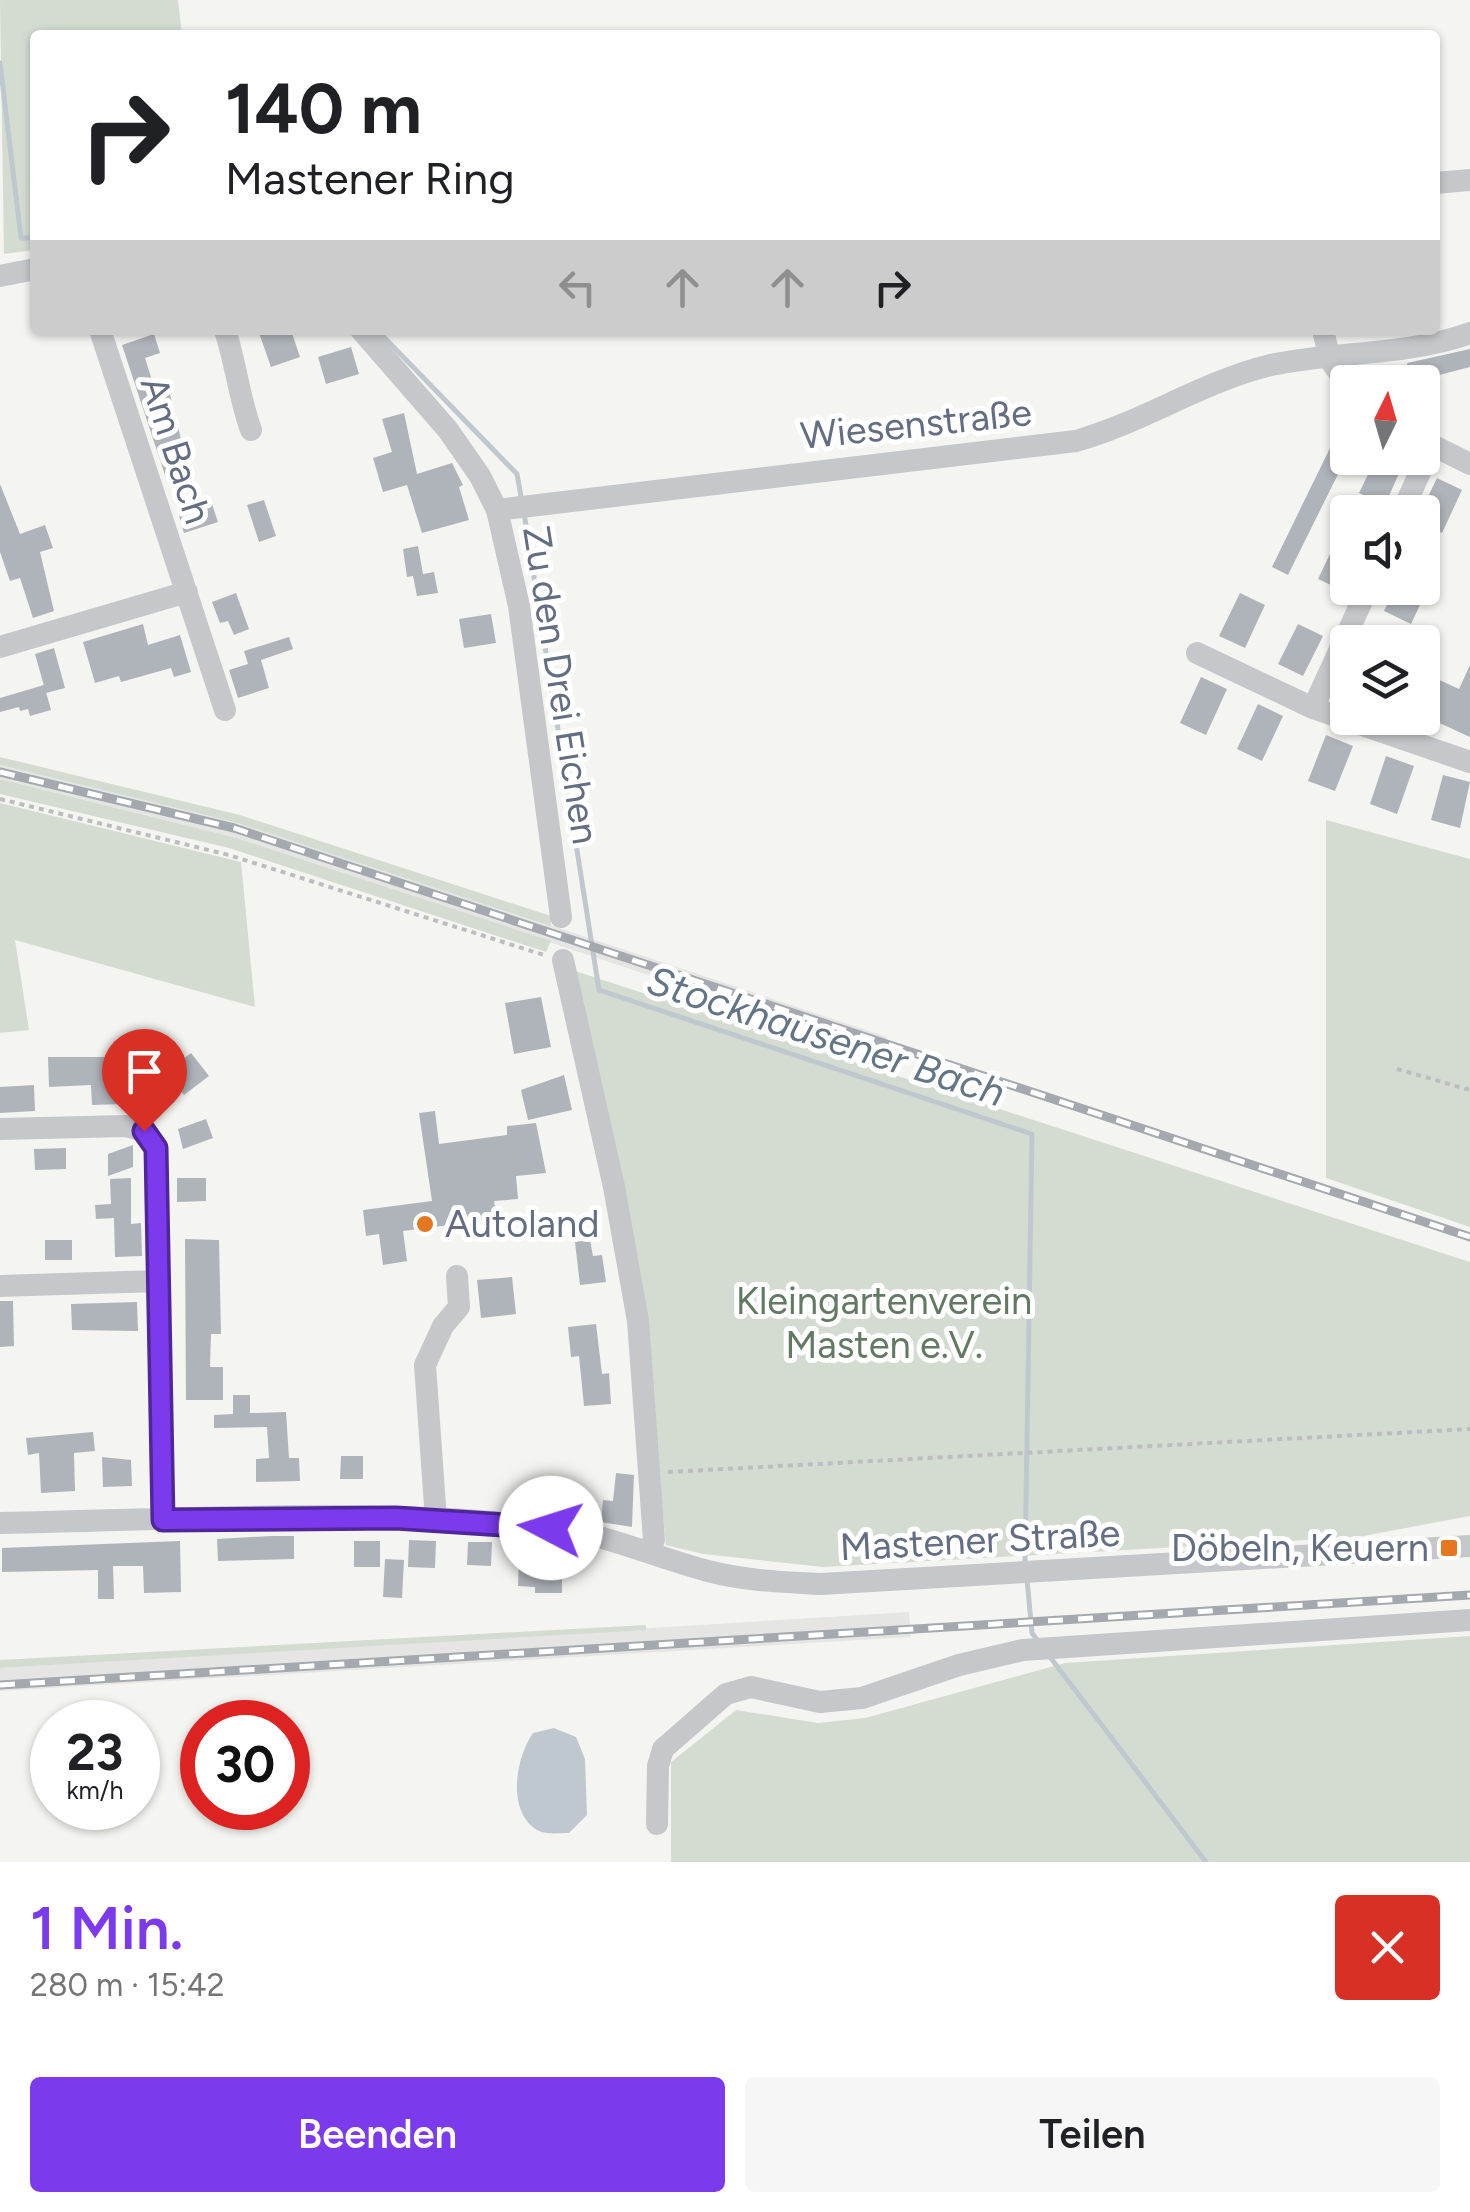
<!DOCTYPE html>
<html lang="de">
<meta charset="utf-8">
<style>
body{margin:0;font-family:Figtree,sans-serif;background:#f6f6f6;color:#202124;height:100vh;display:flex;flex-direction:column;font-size:38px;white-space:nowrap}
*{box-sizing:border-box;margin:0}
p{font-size:32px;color:#757577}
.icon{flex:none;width:55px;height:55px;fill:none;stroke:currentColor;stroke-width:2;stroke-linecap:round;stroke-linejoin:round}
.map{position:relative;height:1862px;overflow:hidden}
.side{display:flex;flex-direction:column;background:#fff;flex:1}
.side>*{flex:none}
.top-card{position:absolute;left:30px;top:30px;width:1410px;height:305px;border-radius:10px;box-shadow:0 2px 8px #0004;background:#fff;color:#202124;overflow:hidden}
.needle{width:65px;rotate:5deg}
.controls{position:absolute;left:1330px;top:365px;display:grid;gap:20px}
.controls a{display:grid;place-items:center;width:110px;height:110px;border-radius:10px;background:#fff;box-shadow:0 2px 8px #0004;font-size:50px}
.speed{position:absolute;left:30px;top:1700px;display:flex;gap:20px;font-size:50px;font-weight:700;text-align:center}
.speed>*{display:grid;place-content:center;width:130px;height:130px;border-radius:50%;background:#fff;box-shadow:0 2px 8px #0004;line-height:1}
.speed small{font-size:25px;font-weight:400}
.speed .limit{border:15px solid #d22;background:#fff;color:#111}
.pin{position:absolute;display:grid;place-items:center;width:85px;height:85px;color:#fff;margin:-102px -42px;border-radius:50% 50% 50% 0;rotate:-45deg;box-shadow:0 0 10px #0007}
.pin .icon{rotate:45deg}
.me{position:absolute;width:110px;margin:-55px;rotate:275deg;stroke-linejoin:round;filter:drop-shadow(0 0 8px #0008)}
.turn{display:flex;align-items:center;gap:35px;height:210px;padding:0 30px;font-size:45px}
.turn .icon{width:130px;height:130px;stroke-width:2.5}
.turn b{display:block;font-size:70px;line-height:85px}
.lanes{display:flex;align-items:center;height:95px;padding:0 30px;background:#0003;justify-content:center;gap:50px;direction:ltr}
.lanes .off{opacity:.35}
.round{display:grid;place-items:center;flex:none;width:105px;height:105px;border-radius:10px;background:#f6f6f6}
.summary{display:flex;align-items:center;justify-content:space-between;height:170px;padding:0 30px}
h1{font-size:60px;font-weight:600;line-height:75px;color:#7c3aed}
.cta{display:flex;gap:20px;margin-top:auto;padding:20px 30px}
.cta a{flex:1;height:115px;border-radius:10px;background:#7c3aed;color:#fff;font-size:40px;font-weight:600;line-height:115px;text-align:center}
.cta a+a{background:#f6f6f6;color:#202124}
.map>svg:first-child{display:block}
.built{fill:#e5e5e4}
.green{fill:#d4dcd2}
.water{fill:#c0c8cf}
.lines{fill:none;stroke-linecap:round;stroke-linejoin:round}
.stream{stroke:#c0c8cf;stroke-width:5}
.building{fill:#afb4ba}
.path{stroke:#bcbdc0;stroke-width:4;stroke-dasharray:5 5;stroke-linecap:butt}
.minor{stroke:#c5c7cb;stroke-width:22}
.rail-casing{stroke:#a4a8af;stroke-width:9}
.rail{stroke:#fff;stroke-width:5;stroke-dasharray:15;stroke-linecap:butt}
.route-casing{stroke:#51269a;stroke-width:25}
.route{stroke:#7c3aed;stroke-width:18}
.poi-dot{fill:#e57721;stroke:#fff;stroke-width:4}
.labels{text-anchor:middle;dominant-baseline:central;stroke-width:10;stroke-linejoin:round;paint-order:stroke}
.street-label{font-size:38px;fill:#636e82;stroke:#fff}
.poi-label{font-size:38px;fill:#636e82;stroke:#fff;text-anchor:start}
.park-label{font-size:38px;fill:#627962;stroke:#fff}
.water-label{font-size:40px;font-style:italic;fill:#637686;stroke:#fff}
</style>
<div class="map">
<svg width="1470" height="1862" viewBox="0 0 1470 1862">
<rect width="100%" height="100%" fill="#f4f5f1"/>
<path class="built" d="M0,765l238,58 168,54 481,160 -4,16 -650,-216 -233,-58z
M909,1612l2,25 -911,54v-23z"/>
<path class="green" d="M0,0h178l4,35h-147v215l-31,4z
M0,757l240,58 311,101v10l-313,-103 -238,-58z
M0,779l233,58 318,104 -5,11 -317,-104 -229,-54z
M0,803l241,59 14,145 -240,-67 14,90 -29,3z
M1326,820l144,39v368l-144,-49z
M569,969l901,293v254l-112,21 -535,30 -120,-13 -37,-9 -23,-228z
M646,1625v5l-646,38v-8z
M1470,1636v226h-799v-100l65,-52 82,13 47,-5 200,-55z"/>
<path class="water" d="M554,1728l22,9 9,22 2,56 -18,18c-10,0 -23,2 -32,-3 -31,-19 -21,-73 -4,-97z"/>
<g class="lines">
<path class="stream" d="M0,63l21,175h14
M377,330l140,144 5,28
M524,513l75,477 433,144 -7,429
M1027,1579l5,54 6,8
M1050,1657l156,205"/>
</g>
<path class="building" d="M258,330h33l9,27 -29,10z
M154,334l6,19 -15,5 11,35 13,-3 12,49 -5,2 11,30 -21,7 -44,-133z
M351,347l8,27 -33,10 -8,-27z
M1470,349v18l-58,15 -5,-19z
M1348,411v43l-60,121 -16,-8z
M404,413l13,61 35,-11 11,22 -4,2 10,33 -47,13 -15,-48 -24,7 -10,-34 19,-6 -10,-33z
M1376,458l28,4 -19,43 -26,-12z
M1437,478l25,12 -20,43 -20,-9v-15z
M0,484l20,50 25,-9 8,23 -13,4 14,59 -21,7 -13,-40 -10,3 -10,-29z
M264,500l12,36 -17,6 -12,-37z
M211,501l7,21 -34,11 -6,-21z
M1348,516v77l-30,-14z
M418,546l5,28 11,-2 4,21 -21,3 -4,-20 -6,1 -4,-28z
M1395,588h33l-17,36 -27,-13z
M236,593l13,36 -15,6 -6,-14 -8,2 -8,-21z
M1240,593l25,12 -20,43 -26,-12z
M491,614l5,29 -32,5 -5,-29z
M143,624l5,21 32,-10 11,37 -17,5 -3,-9 -50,14 -2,-6 -24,7 -12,-41z
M1298,624l25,12 -20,40 -25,-12z
M289,637l4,12 -32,11 8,28 -31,10 -9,-28 19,-6 -4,-13z
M54,648l11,40 -19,5 -11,-39z
M1470,665v72l-48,-22v-43l37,17z
M1201,677l26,12 -21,46 -26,-12z
M44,685l7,25 -21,6 -2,-7 -8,2 -1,-4 -19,5v-14z
M1258,704l25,12 -21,45 -25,-12z
M1326,735l27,11 -18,45 -27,-10z
M1386,756l28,10 -17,48 -27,-10z
M1443,775l27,7 -10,46 -29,-8z
M541,997l10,50 -37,7 -9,-51z
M191,1053l18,23 -25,19 -18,-23z
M48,1057h74l1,47 -31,1 -1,-20 -42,2z
M564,1075l8,35 -44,10 -7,-30z
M34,1085l1,26 -35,2v-26z
M435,1111l4,33 68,-9v-9l29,-3 10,50 -30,3 2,23 -24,2 3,18 -94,12 4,30 -24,4 -4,-31 -13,2 -3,-26 69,-9 -13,-88z
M206,1119l7,19 -30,11 -5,-20z
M133,1145v22l-25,9v-22z
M66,1148v21l-31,1 -1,-21z
M131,1178v46l10,-1 1,33 -27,1 -1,-39 -18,1 -1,-14 16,-1 -1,-25z
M177,1178h29v23l-29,1z
M185,1239l34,1 2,94h-10l-1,33h13v33h-37z
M45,1240h27v20h-27z
M590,1240l3,16 9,-1 4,27 -26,3 -5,-43z
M512,1277l4,37 -35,4 -4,-38z
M0,1301h13l1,45 -14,1z
M137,1302l1,29 -66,-1 -1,-26z
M596,1324l6,50 7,-1 2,31 -27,2 -5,-50 -8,1 -3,-30z
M233,1395h17v18l36,-1 3,46h10l1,23 -44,1v-23l13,-1 -2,-31 -53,1v-13l19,-1z
M93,1432l2,19 -21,2 1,38 -34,2 -2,-40 -11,2 -2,-17z
M341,1456h22v23h-23z
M102,1457l29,3 1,26 -29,1z
M616,1473l18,2 -2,52 -31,-5 2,-22 10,1z
M272,1536h22v23l-76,2 -1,-22z
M409,1540l27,1 -1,27 -27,-1z
M180,1541l1,51 -37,1 -1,-27h-30l1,33h-16v-29l-96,2v-24z
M354,1541h26v26h-26z
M468,1542h24l-1,24 -24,-1z
M519,1554l30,1v13h13v25h-27v-6l-17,-1z
M385,1559l19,1 -2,38 -19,-1z"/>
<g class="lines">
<path class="path" d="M0,799l229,56 315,100
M1397,1069l73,21
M668,1472l802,-43"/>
<path class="minor" d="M1435,183l35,-3
M0,276l35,-7
M100,330l125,380
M225,330c11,34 14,67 26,100
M361,330l87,100 32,46 17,34 22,96 42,311
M1323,330l7,30 18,25
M1422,440l48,24
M497,510l579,-69c67,-19 128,-60 195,-76 65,-14 135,-9 199,-32
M1402,512l30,-66
M0,647l187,-55
M1197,653l116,55 157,54
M1313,708l55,-120
M563,960l51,227 24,134 16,219 -6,12
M0,1129l126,-3 18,5 11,17 2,133
M0,1286l157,-5 6,239
M436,1520l-11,-155 18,-39 16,-19 -2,-31
M0,1523c182,-3 366,-16 547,4 57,6 107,30 161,44 38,10 75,11 113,13l649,-38
M657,1824l1,-58 5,-17 63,-55 25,-7 69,15 42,-4 97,-33 64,-15 447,-30"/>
<g class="rail-casing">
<path id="rail" d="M0,772l234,56 1236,409
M0,1685l1470,-90"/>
</g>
<use href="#rail" class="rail"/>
</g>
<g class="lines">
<g class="route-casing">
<path id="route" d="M144,1131l12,17 7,372 233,-2 155,10"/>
</g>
<use href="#route" class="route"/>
</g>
<g class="poi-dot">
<circle cx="425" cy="1224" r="10"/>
<rect x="1439" y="1538" width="20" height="20" rx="5"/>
</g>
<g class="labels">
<g class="street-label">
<text transform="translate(916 424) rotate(-6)">Wiesenstraße</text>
<text transform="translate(176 450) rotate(72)">Am Bach</text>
<text transform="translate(561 685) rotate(81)">Zu den Drei Eichen</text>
<text transform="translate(980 1540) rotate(-3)">Mastener Straße</text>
</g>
<g class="poi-label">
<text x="445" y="1224">Autoland</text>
<text x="1429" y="1548" text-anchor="end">Döbeln, Keuern</text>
</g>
<g class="park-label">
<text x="884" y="1301">Kleingartenverein<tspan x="884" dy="44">Masten e.V.</tspan></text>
</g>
<g class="water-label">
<text transform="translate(826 1036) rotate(18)">Stockhausener Bach</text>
</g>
</g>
</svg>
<div class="controls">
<a><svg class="needle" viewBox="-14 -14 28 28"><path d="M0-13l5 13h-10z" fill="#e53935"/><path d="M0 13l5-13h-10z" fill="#757577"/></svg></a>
<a><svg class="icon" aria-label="sound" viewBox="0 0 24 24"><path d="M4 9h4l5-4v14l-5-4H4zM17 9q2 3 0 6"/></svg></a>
<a><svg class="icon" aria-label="layers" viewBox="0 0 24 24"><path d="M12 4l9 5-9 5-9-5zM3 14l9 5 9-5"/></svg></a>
</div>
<div class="speed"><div>23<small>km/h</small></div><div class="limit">30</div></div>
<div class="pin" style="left:144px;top:1131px;background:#d93025"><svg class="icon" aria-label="arrive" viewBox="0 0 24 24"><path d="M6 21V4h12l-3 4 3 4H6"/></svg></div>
<svg class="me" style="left:551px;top:1528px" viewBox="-20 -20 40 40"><circle r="19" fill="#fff"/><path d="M0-13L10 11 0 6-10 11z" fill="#7c3aed"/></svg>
<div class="top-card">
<div class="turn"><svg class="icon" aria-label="right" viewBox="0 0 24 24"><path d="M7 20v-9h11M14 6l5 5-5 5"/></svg><div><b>140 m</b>Mastener Ring</div></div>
<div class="lanes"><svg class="icon off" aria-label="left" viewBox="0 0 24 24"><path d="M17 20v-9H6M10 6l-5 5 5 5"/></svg><svg class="icon off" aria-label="ahead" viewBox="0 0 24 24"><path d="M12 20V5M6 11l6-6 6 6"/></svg><svg class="icon off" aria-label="ahead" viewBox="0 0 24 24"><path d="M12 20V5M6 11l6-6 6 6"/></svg><svg class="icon" aria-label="right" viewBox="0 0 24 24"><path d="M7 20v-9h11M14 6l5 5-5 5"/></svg></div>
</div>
</div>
<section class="side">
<div class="summary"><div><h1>1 Min.</h1><p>280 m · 15:42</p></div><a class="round" style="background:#d93025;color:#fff"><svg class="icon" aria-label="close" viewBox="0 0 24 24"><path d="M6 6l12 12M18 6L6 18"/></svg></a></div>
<div class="cta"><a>Beenden</a><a>Teilen</a></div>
</section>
